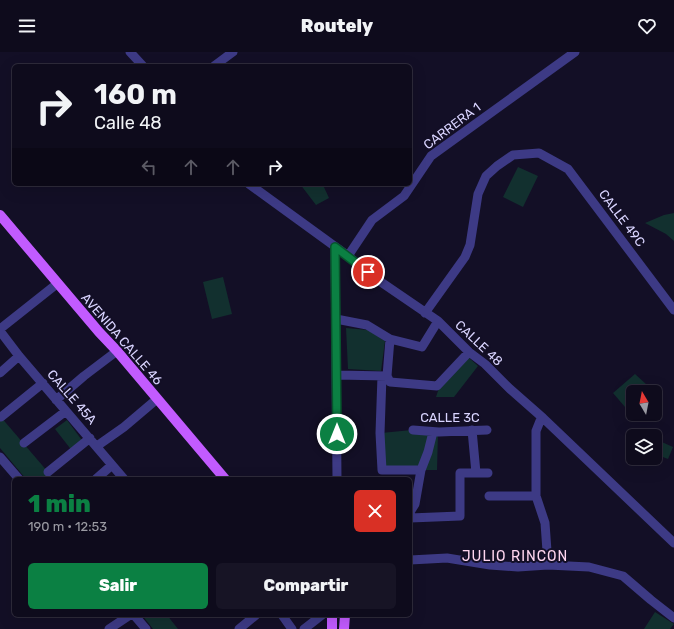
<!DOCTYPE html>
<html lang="es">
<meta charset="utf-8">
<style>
body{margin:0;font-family:Rubik,sans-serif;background:#171425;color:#f1f3f6;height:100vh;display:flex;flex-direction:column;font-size:15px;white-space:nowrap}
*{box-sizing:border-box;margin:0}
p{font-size:13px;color:#9b9ba3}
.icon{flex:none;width:22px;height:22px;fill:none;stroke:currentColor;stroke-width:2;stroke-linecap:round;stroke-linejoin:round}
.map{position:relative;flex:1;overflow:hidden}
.sheet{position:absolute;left:12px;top:425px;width:400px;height:140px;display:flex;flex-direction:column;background:#0e0b1c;border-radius:6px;box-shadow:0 4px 16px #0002,0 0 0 1px #2e2b3b}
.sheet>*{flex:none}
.guide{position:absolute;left:12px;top:12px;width:400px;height:122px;border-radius:6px;box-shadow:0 4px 16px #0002,0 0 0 1px #2e2b3b;background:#0e0b1c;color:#f1f3f6;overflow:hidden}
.needle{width:26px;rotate:350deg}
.tools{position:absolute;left:626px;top:333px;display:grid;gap:8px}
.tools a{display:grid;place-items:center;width:36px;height:36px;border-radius:6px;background:#0e0b1c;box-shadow:0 4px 16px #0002,0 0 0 1px #2e2b3b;font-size:20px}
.pin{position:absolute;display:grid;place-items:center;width:34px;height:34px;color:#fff;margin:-17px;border:2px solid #fff;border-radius:50%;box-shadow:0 1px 4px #0007}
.me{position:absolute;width:44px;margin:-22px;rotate:0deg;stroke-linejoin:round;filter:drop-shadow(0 0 3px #0008)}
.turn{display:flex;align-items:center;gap:14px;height:84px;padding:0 16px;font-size:18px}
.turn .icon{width:52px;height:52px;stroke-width:2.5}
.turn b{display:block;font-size:28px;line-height:34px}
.lanes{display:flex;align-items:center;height:38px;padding:0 16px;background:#0003;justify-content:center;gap:20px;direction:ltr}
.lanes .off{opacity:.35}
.round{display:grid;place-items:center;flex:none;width:42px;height:42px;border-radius:6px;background:#171425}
.headline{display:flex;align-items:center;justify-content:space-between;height:68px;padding:0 16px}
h1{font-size:24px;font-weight:800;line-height:30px;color:#0b8043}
.cta{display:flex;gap:8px;margin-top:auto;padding:8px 16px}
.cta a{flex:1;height:46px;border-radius:6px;background:#0b8043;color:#fff;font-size:16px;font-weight:800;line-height:46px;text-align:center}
.cta a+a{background:#171425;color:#f1f3f6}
header{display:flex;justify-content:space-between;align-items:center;height:52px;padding:0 16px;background:#0e0b1c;font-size:18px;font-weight:800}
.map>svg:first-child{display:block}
.green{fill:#12302f}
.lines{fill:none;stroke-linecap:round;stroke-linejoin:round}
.minor{stroke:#3d3a85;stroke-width:9}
.major{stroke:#c25bff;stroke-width:10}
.route-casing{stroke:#07532c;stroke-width:10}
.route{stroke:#0b8043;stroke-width:7}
.labels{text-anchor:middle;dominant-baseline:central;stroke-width:4;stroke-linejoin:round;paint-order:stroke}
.street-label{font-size:13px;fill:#d9d4ff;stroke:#130f26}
.neighbourhood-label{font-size:14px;letter-spacing:1px;fill:#ffd6f0;stroke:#130f26}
</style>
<header><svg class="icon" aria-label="menu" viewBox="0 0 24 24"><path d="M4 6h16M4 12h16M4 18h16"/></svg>Routely<svg class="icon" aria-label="heart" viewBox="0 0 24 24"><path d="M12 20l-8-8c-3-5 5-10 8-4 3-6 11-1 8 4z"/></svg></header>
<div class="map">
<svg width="674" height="577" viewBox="0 0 674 577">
<rect width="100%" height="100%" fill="#130f26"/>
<path class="green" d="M518,115l20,9 -15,31 -20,-10z
M300,132h25l-2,1 6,13 -13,7z
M674,161v28l-8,-7 -21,-11 19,-8z
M223,225l9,37 -20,5 -9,-37z
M346,276l22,2 17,11 -4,30 -33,-2z
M468,305l10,9 -24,31h-18l3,-9z
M635,322l12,11 -7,7h-7v8l-8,7 -12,-14z
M0,364l54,63h-28l-26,-31z
M67,368l17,23 -11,9 -18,-23z
M412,378l26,3 -1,37h-55l-1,-37z
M655,387l18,8 -5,12 -13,-5z
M655,560l19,12 -4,5h-26z
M142,563h25l11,14h-25z"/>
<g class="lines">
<path class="minor" d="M130,0l13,14
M214,14l19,-14
M249,132l99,72 30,24 60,41 31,31 16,12 25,25 33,29 131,125
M335,195l2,232
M348,204l24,-36 32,-24 27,-40 144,-104
M425,261l40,-56 5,-12 8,-51 8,-18 11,-10 16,-11 26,-2 29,16 106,141
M336,267l31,6 23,14 32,8 16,-26
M0,277l58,-46
M0,279l19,25 105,123
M0,321l19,-17
M337,323l50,1 3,6 47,4 32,-34
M382,324l-2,57 2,37h39
M387,324l3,-37
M56,348l28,-24 33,-25
M1,365l42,-34
M543,366l-3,3 -4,10v65l9,27 3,42
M413,378l26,2 48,-2
M472,378l4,43
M24,391l42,-32
M97,394l27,-19 33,-28
M0,405l19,22
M48,420l42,-34
M96,427l16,-14
M489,444h47
M410,460l5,-8 6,-34 7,-18 5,-20
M410,466l50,-2v-43h28
M410,508l37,-2 43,7 28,2 30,-2 41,2 34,9 28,24 23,18
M134,563l12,14
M282,563l10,14
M109,577l21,-14
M239,577l17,-14
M304,577l18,-14"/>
<path class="major" d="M0,163l99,117 18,19 108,128
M332,577v-14
M344,577l1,-14"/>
</g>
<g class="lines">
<g class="route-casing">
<path id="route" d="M337,382l-2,-187 33,25"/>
</g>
<use href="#route" class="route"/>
</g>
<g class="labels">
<g class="street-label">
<text transform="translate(452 74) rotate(-37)">CARRERA 1</text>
<text transform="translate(622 166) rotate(53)">CALLE 49C</text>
<text transform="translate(122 287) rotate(49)">AVENIDA CALLE 46</text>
<text transform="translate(479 291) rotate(43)">CALLE 48</text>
<text transform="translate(72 345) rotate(49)">CALLE 45A</text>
<text x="450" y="365">CALLE 3C</text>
</g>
<g class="neighbourhood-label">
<text x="515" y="504">JULIO RINCON</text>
</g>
</g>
</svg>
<div class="tools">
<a><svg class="needle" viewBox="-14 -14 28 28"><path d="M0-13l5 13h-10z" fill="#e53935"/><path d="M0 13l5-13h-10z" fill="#9b9ba3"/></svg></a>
<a><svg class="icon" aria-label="layers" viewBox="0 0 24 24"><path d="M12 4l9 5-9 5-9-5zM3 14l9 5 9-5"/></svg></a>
</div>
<div class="pin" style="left:368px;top:220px;background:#d93025"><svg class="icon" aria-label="arrive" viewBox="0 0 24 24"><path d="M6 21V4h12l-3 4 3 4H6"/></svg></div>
<svg class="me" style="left:337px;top:382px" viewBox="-20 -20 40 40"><circle r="17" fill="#0b8043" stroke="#fff" stroke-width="3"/><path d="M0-11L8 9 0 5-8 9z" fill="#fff"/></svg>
<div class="guide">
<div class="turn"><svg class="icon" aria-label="right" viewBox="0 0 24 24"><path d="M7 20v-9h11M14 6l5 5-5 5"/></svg><div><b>160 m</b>Calle 48</div></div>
<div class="lanes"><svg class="icon off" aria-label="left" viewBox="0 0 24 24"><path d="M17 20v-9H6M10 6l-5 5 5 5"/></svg><svg class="icon off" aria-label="ahead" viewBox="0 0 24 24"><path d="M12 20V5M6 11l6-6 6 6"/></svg><svg class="icon off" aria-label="ahead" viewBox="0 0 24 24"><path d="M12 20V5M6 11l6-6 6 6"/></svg><svg class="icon" aria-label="right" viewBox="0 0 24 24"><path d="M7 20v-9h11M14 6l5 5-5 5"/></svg></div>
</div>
<section class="sheet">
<div class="headline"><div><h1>1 min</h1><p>190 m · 12:53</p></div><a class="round" style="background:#d93025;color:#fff"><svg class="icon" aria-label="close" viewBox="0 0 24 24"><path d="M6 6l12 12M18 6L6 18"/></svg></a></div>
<div class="cta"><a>Salir</a><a>Compartir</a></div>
</section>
</div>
